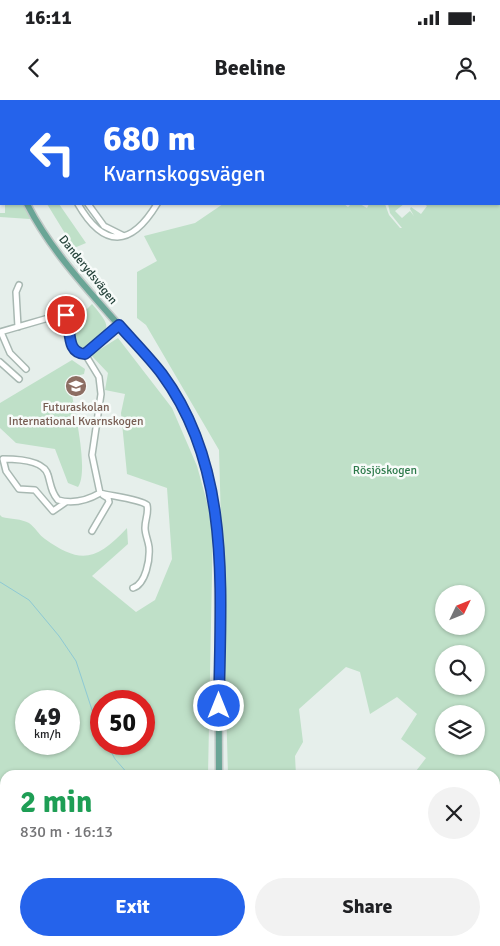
<!DOCTYPE html>
<meta charset="utf-8">
<style>
body{margin:0;font-family:Signika,sans-serif;background:#f2f2f2;color:#202124;height:100vh;display:flex;flex-direction:column;font-size:19px;white-space:nowrap}
*{box-sizing:border-box;margin:0}
p{font-size:16px;color:#757577}
.icon{flex:none;width:28px;height:28px;fill:none;stroke:currentColor;stroke-width:2;stroke-linecap:round;stroke-linejoin:round}
.map{position:relative;flex:1;overflow:hidden}
.panel{position:absolute;left:0px;top:670px;width:500px;height:176px;display:flex;flex-direction:column;background:#fff;border-radius:15px 15px 0 0;box-shadow:0 1px 4px #0004}
.panel>*{flex:none}
.hud{position:absolute;left:0px;top:0px;width:500px;height:105px;box-shadow:0 1px 4px #0004;background:#2563eb;color:#fff;overflow:hidden}
.needle{width:32px;rotate:47deg}
.fabs{position:absolute;left:435px;top:485px;display:grid;gap:10px}
.fabs a{display:grid;place-items:center;width:50px;height:50px;border-radius:50%;background:#fff;box-shadow:0 1px 4px #0004;font-size:25px}
.speed{position:absolute;left:15px;top:590px;display:flex;gap:10px;font-size:25px;font-weight:700;text-align:center}
.speed>*{display:grid;place-content:center;width:65px;height:65px;border-radius:50%;background:#fff;box-shadow:0 1px 4px #0004;line-height:1}
.speed small{font-size:12px;font-weight:400}
.speed .limit{border:8px solid #d22;background:#fff;color:#111}
.pin{position:absolute;display:grid;place-items:center;width:42px;height:42px;color:#fff;margin:-21px;border:2px solid #fff;border-radius:50%;box-shadow:0 1px 5px #0007}
.me{position:absolute;width:55px;margin:-28px;rotate:0deg;stroke-linejoin:round;filter:drop-shadow(0 0 4px #0008)}
.turn{display:flex;align-items:center;gap:18px;height:105px;padding:0 20px;font-size:22px}
.turn .icon{width:65px;height:65px;stroke-width:2.5}
.turn b{display:block;font-size:35px;line-height:42px}
.round{display:grid;place-items:center;flex:none;width:52px;height:52px;border-radius:26px;background:#f2f2f2}
.summary{display:flex;align-items:center;justify-content:space-between;height:85px;padding:0 20px}
h1{font-size:30px;font-weight:700;line-height:38px;color:#1e9e55}
.button{display:flex;gap:10px;margin-top:auto;padding:10px 20px}
.button a{flex:1;height:58px;border-radius:30px;background:#2563eb;color:#fff;font-size:20px;font-weight:700;line-height:58px;text-align:center}
.button a+a{background:#f2f2f2;color:#202124}
.status{display:flex;justify-content:space-between;align-items:center;height:35px;padding:0 25px;background:#fff;direction:ltr}
.status svg{height:14px;fill:currentColor}
header{display:flex;justify-content:space-between;align-items:center;height:65px;padding:0 20px;background:#fff;font-size:22px;font-weight:700}
.map>svg:first-child{display:block}
.green{fill:#bfe0c8;fill-rule:evenodd}
.water{fill:#8ec9d4}
.lines{fill:none;stroke-linecap:round;stroke-linejoin:round}
.stream{stroke:#8ec9d4;stroke-width:1}
.minor-casing{stroke:#a8b8b2;stroke-width:8}
.major-casing{stroke:#c2cac8;stroke-width:9}
.minor{stroke:#fff;stroke-width:5}
.major{stroke:#6aa596;stroke-width:6}
.route-casing{stroke:#184099;stroke-width:12}
.route{stroke:#2563eb;stroke-width:9}
.labels{text-anchor:middle;dominant-baseline:central;stroke-width:5;stroke-linejoin:round;paint-order:stroke}
.street-label{font-size:12px;fill:#24423a;stroke:#f7fbf9}
.education-label{font-size:12px;fill:#785e54;stroke:#f7fbf9}
.park-label{font-size:12px;fill:#2d7a4b;stroke:#f7fbf9}
</style>
<div class="status"><b>16:11</b><svg viewBox="0 0 49 12"><path d="M0 12V9h3v3zM5 12V6h3v6zM10 12V3h3v9zM15 12V0h3v12zM26 1h20v11H26zM47 4h2v5h-2z"/></svg></div>
<header><svg class="icon" aria-label="back" viewBox="0 0 24 24"><path d="M15 5l-7 7 7 7"/></svg>Beeline<svg class="icon" aria-label="person" viewBox="0 0 24 24"><circle cx="12" cy="8" r="4"/><path d="M4 21q1-7 8-7t8 7"/></svg></header>
<div class="map">
<svg width="500" height="846" viewBox="0 0 500 846">
<rect width="100%" height="100%" fill="#e6efeb"/>
<path class="green" d="M412,0h88v846l-5,-5v-166h-82l13,-17 -25,-19 16,-25 -20,-17 -27,17 -10,-42 -14,-5 -47,42 4,33 -8,14 1,19h-68l-9,-325 -73,-125 -9,-7v-46l20,-11 -13,-25 51,-13 28,-19h121l4,3 3,-3h9l7,4 2,-4h16l4,11 11,13h2l-12,-15 -2,-9h16l-9,7 7,7 8,-7 4,5 -4,-7 1,-2 10,7 6,-8 -3,-2h75v-103zM444,494h32v32h-32zM444,554h32v32h-32zM444,614h32v32h-32z
M5,104h19l6,15 -30,-2v-4h5z
M47,104h12l27,39 -12,5z
M92,204c23,27 17,24 -8,44l-8,-2 -2,-24z
M118,238l54,70 25,58 16,58 -5,251h-203v166h178l-1,5h-182v-431l2,2c8,2 20,2 27,6 6,4 10,12 16,16 36,26 52,21 82,-11l1,16 -36,32 44,36 19,-12 17,-41 -5,-71 -40,-14 -6,-61 4,-19 -20,-4 3,-17 -17,-18zM26,601h43v43h-43zM144,601v43h-43v-43z
M72,260l13,9 -1,5 -15,4c3,23 21,91 9,109l-10,-4 -13,-34 -39,-6 -16,-15v-25z
M214,841h83l-1,5h-84z"/>
<path class="water" d="M495,795h5v51h-119l-14,-4 128,-1z"/>
<g class="lines">
<path class="stream" d="M0,482l29,18 30,36 17,25 18,55 7,15
M107,644l8,15 14,16"/>
<g class="minor-casing">
<path id="minor" d="M40,0v1
M246,0l1,1
M330,0l1,1
M52,1l1,-1
M302,1l1,-1
M78,104c26,45 53,43 79,0
M88,104l16,22 18,9
M18,227l-2,-35 3,-7
M0,232l45,-13 21,-4 4,28 4,8 11,3
M1,232l9,21 16,16
M0,262l19,17
M100,393l-8,-38 9,-61 -2,-17 -14,-23 34,-29
M100,393c11,3 40,6 47,12 2,8 -2,14 -2,23 0,6 3,12 4,19 1,12 -3,37 -16,41
M66,402l-13,9 -18,-21 -16,-1 -13,-18 -3,-12c14,0 41,1 45,16 3,10 3,17 10,25 15,4 30,0 42,-7
M92,431l17,-29 -1,-4 -5,-3
M211,846l2,-5"/>
</g>
<g class="major-casing">
<path id="major" d="M0,18l1,5
M27,104c26,51 67,92 104,135 10,12 23,24 32,37 31,46 48,97 55,151l1,248
M188,846l2,-5"/>
</g>
<use href="#minor" class="minor"/>
<use href="#major" class="major"/>
</g>
<g class="lines">
<g class="route-casing">
<path id="route" d="M66,215c6,14 -1,38 19,39l34,-29c14,16 30,32 43,49 71,96 58,220 57,332"/>
</g>
<use href="#route" class="route"/>
</g>
<defs>
<g id="school-disc" transform="scale(1.125)"><circle r="9.5" fill="#8d6e63" stroke="#f7fbf9"/><path d="M0-5L7-2L0 1L-7-2ZM-4 1L0 2.5L4 1V4Q0 6-4 4Z" fill="#fff"/></g>
</defs>
<g fill-rule="evenodd">
<use href="#school-disc" x="76" y="286"/>
</g>
<g class="labels">
<g class="street-label">
<text transform="translate(88 170) rotate(51)">Danderydsvägen</text>
</g>
<g class="education-label">
<text x="76" y="307">Futuraskolan<tspan x="76" dy="14">International Kvarnskogen</tspan></text>
</g>
<g class="park-label">
<text x="385" y="370">Rösjöskogen</text>
</g>
</g>
</svg>
<div class="fabs">
<a><svg class="needle" viewBox="-14 -14 28 28"><path d="M0-13l5 13h-10z" fill="#e53935"/><path d="M0 13l5-13h-10z" fill="#757577"/></svg></a>
<a><svg class="icon" aria-label="search" viewBox="0 0 24 24"><circle cx="10" cy="10" r="6"/><path d="M15 15l6 6"/></svg></a>
<a><svg class="icon" aria-label="layers" viewBox="0 0 24 24"><path d="M12 4l9 5-9 5-9-5zM3 14l9 5 9-5"/></svg></a>
</div>
<div class="speed"><div>49<small>km/h</small></div><div class="limit">50</div></div>
<div class="pin" style="left:66px;top:215px;background:#d93025"><svg class="icon" aria-label="arrive" viewBox="0 0 24 24"><path d="M6 21V4h12l-3 4 3 4H6"/></svg></div>
<svg class="me" style="left:219px;top:606px" viewBox="-20 -20 40 40"><circle r="17" fill="#2563eb" stroke="#fff" stroke-width="3"/><path d="M0-11L8 9 0 5-8 9z" fill="#fff"/></svg>
<div class="hud">
<div class="turn"><svg class="icon" aria-label="left" viewBox="0 0 24 24"><path d="M17 20v-9H6M10 6l-5 5 5 5"/></svg><div><b>680 m</b>Kvarnskogsvägen</div></div>
</div>
<section class="panel">
<div class="summary"><div><h1>2 min</h1><p>830 m · 16:13</p></div><a class="round"><svg class="icon" aria-label="close" viewBox="0 0 24 24"><path d="M6 6l12 12M18 6L6 18"/></svg></a></div>
<div class="button"><a>Exit</a><a>Share</a></div>
</section>
</div>
